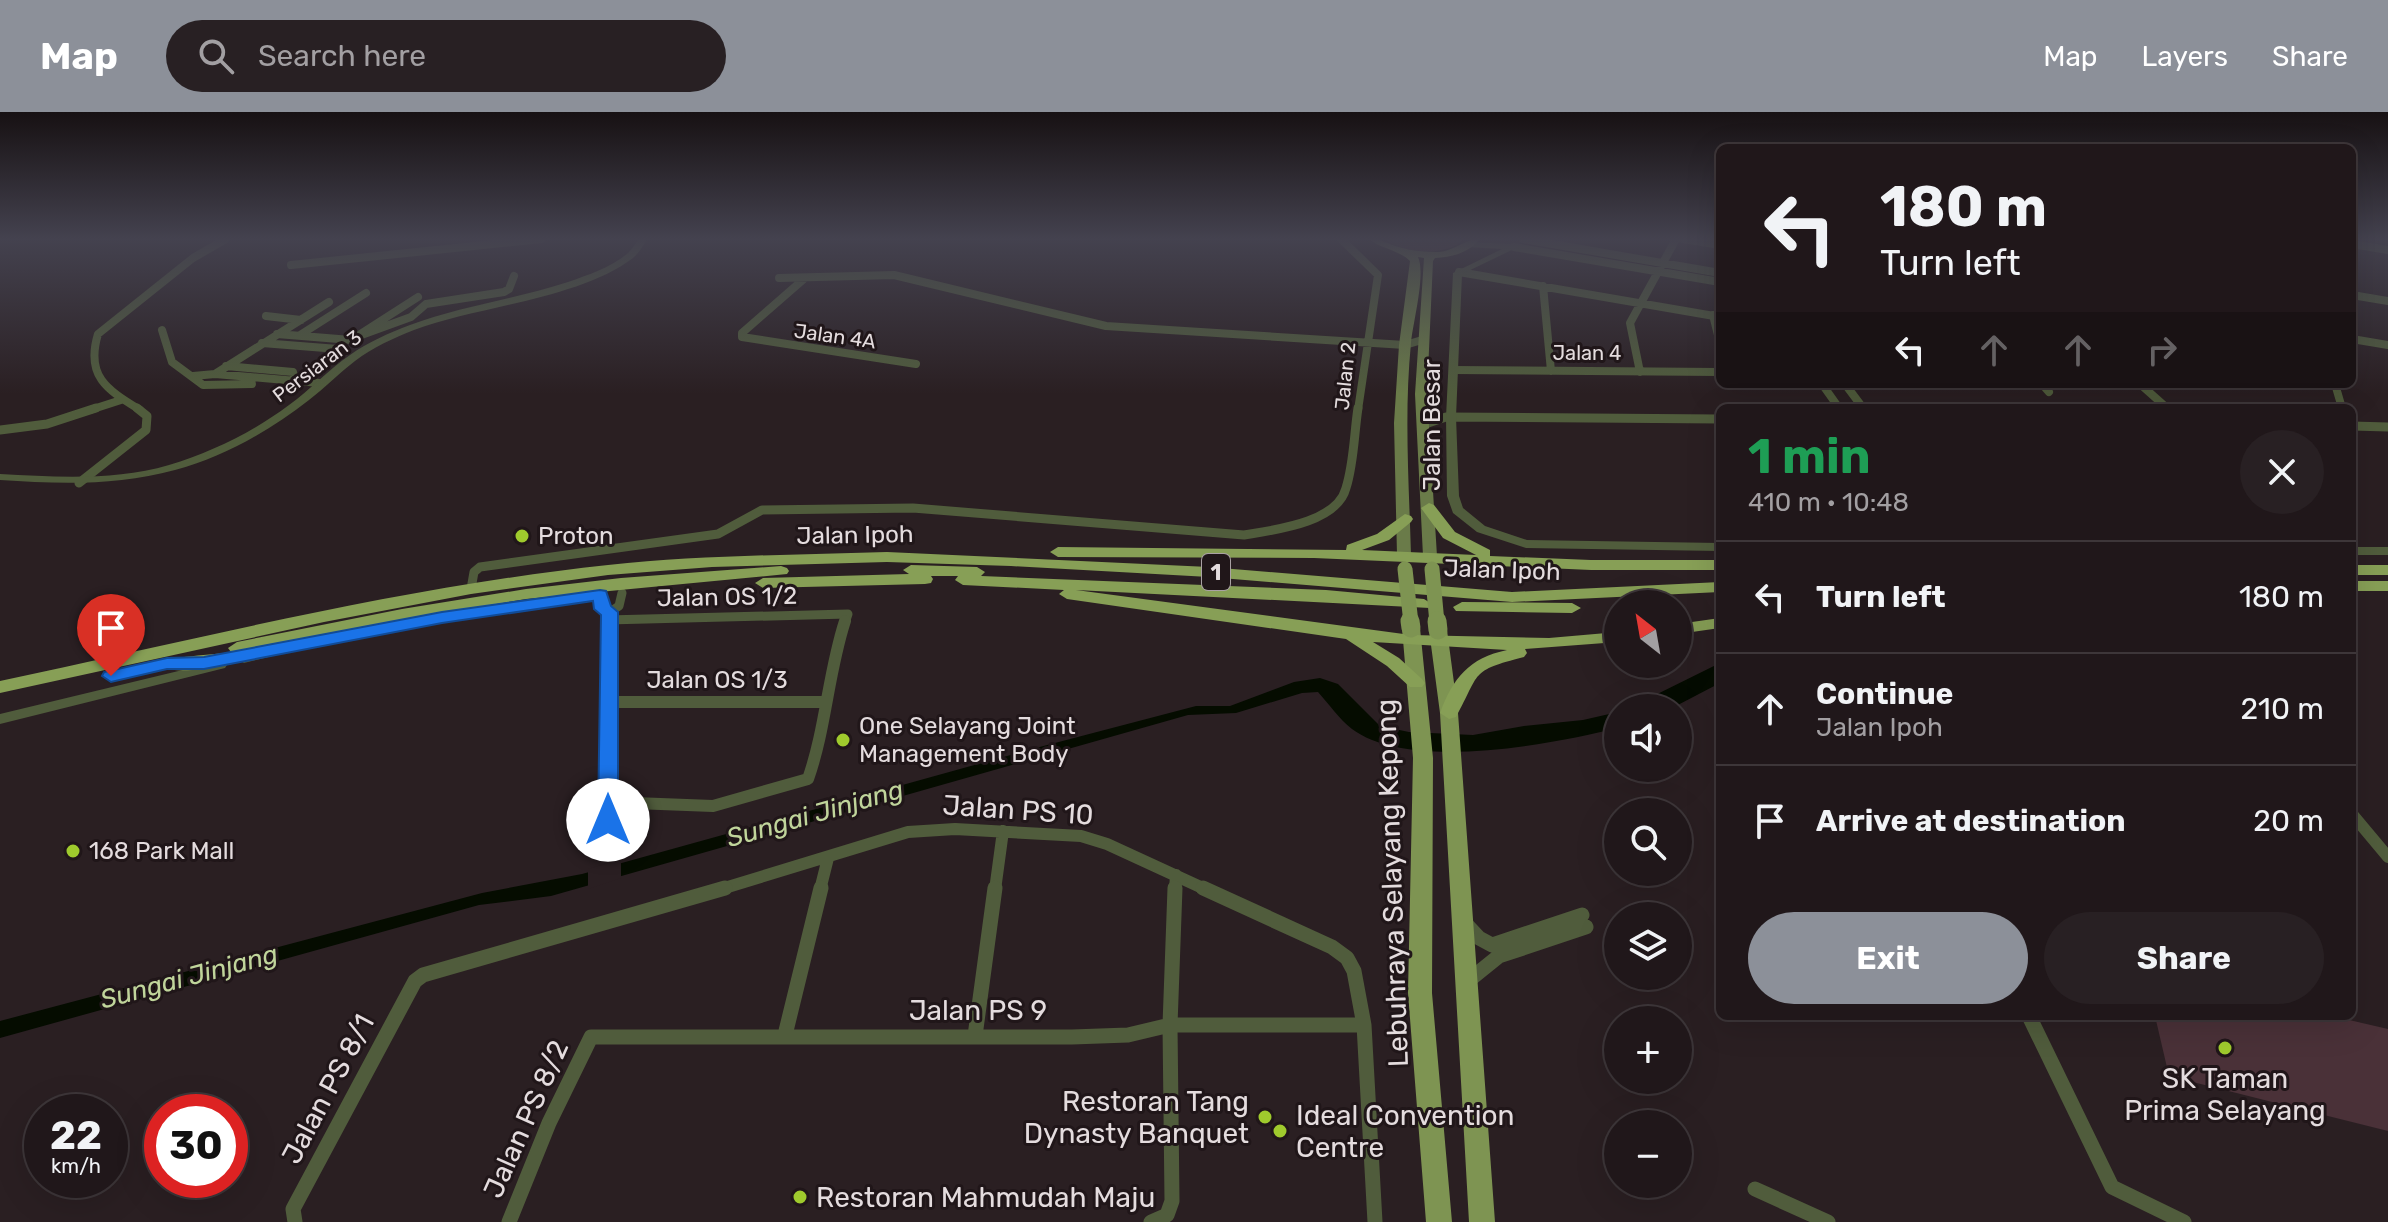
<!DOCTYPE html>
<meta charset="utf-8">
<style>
body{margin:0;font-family:Rubik,sans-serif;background:#282023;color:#f1f3f6;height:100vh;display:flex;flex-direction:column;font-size:30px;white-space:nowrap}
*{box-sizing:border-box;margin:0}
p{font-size:26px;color:#a29fa2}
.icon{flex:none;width:44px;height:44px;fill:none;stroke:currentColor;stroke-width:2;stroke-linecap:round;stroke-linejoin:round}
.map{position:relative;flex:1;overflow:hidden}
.details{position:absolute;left:1716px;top:292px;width:640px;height:616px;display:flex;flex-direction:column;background:#20171a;border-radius:12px;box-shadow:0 8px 32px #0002,0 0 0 2px #3d3639}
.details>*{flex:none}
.guide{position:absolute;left:1716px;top:32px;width:640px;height:244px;border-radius:12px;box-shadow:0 8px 32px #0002,0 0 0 2px #3d3639;background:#20171a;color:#f1f3f6;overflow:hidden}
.needle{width:52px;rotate:329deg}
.tools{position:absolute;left:1604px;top:478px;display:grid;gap:16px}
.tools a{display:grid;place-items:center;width:88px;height:88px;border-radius:50%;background:#20171a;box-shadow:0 8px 32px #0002,0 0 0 2px #3d3639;font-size:40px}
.speed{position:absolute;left:24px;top:982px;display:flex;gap:16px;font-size:40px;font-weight:700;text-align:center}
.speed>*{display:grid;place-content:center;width:104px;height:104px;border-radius:50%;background:#20171a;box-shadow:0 8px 32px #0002,0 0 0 2px #3d3639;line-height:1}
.speed small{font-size:20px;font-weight:400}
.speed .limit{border:12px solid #d22;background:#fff;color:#111}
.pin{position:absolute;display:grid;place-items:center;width:68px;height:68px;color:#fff;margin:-82px -34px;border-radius:50% 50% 50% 0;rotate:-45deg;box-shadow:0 0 8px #0007}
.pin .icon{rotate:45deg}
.me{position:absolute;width:88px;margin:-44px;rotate:0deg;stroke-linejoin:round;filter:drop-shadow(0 0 6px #0008)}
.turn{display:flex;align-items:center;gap:28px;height:168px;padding:0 32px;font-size:36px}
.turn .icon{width:104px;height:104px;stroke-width:2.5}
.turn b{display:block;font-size:56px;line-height:68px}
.lanes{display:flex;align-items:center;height:76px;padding:0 32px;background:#0003;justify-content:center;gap:40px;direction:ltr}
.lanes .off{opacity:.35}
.round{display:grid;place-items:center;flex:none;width:84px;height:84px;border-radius:42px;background:#282023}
.summary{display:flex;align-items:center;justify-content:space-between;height:136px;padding:0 32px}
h1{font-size:48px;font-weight:700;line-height:60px;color:#1e9e55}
.cta{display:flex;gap:16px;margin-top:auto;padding:16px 32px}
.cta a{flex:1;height:92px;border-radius:48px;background:#8c9099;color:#fff;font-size:32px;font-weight:700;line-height:92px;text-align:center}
.cta a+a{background:#282023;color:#f1f3f6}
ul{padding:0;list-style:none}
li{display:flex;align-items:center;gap:24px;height:112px;padding:0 32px;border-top:2px solid #3d3639}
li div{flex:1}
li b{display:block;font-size:30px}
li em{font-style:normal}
header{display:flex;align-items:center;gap:48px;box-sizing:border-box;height:112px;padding:0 40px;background:#8c9099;color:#fff}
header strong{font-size:38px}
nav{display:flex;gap:44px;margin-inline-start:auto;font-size:28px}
.search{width:560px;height:72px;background:#282023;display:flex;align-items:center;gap:20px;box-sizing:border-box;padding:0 28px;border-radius:44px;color:#a29fa2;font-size:30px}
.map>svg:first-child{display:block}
.green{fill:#4a3138}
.water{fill:#050c00}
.pier{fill:#2a1f22}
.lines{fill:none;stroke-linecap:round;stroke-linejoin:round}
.minor-far3{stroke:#505c3c;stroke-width:8}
.minor-far2{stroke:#505c3c;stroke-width:9}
.minor-far1{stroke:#505c3c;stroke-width:12}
.minor{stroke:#505c3c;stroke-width:15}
.tertiary{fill:#505c3c;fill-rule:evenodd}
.secondary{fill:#6a7b49;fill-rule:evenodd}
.primary{fill:#7e9452;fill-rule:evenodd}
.trunk{fill:#879f56;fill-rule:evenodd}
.primary-bridge-far1{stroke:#7e9452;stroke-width:15}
.primary-bridge{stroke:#7e9452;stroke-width:19}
.route{fill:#1a73e8;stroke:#114b97;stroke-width:2}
.poi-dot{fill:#9fca2d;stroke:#201619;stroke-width:3}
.labels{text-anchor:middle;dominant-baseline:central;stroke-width:6;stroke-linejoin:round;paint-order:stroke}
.far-street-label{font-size:20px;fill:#e4dcde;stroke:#201619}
.shield{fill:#201619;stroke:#a9a1a3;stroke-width:2}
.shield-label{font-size:22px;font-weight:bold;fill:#e4dcde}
.street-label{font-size:24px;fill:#e4dcde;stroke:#201619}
.poi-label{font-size:24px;fill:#e4dcde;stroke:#201619;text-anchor:start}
.water-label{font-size:26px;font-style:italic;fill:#c0d59b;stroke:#201619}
.near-street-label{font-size:28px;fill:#e4dcde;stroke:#201619}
.near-poi-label{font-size:28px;fill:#e4dcde;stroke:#201619;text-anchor:start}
</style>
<header>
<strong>Map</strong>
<div class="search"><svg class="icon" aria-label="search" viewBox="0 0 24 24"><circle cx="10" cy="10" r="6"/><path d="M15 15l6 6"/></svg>Search here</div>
<nav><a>Map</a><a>Layers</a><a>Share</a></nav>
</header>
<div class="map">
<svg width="2388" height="1110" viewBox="0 0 2388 1110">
<rect width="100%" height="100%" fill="#2a1f22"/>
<path class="green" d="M1383,127h81c-18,19 -61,14 -81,0z
M2155,904h177l56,13v102l-219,-55z"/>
<path class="water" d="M1720,551v20l-48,25h-43z
M1320,566l18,6 42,42 29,6 64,3 51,-9 59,-6 35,-8v16c-66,16 -208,44 -266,1 -13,-10 -23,-25 -34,-37l-16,1 -66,20 -48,2 -637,181 -72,9 -479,133v-17l482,-128 100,-19 450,-125 164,-43h34l64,-24z"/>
<path class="pier" d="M621,747v19l-33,11v-20z"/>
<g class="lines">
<path class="minor-far3" d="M1341,127l37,36 -20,135
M1523,127l197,34
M1683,127l37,6
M2352,132l36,6
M1514,135l206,35
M291,153l251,-26
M1459,160l261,45
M779,166l115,-3 212,51 299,19 17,-5
M805,166l-63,55v4l174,27
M1543,174l8,85
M2352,183l36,6
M1713,203l7,28
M266,204l35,4
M162,218l10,32 31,23 49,-1
M277,222l74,6 67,-43
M300,223l66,-42
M356,225l55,-20 15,-13 78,-12 5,-3 5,-13
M2352,227l36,6
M262,231l76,6
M226,254l67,6 2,9
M1453,258l267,2
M1640,260l-10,-49 46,-84
M215,262l114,-72
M193,264l22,-2 105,9
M1822,272l17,24
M1845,272l18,24
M2042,272l7,8
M2140,272l27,24
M2335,272l7,24
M90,298l31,-10
M140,298c-32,-20 -55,-33 -42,-76l95,-76 33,-19"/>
<path class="minor-far2" d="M1422,313l24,-8 274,2
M2352,314l36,1
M0,318l47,-6 49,-16
M79,371l67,-53 1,-14 -10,-8
M471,477l3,-17 6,-5 238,-33 44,-24 151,-2 331,27c30,-5 93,-12 102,-47 8,-25 8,-54 12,-80
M600,483l3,14 7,3
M607,508l241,-6 -3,9
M610,511v-11l9,-6 3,-13"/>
<path class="minor-far1" d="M610,590h214
M608,690l105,4 95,-27c18,-51 20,-106 37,-158
M2352,702l36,43
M608,738l2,-229
M718,778l190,-58 47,-3 126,7 26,8 100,46
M820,778l8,-32
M995,778l8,-59
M1175,778l1,-15"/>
<path class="minor" d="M1203,776l129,59 15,11 7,13 10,54 11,197
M1465,811l14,15 13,7 90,-30
M1468,869l31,-25 87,-29
M2029,904l83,171 72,35
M785,923l36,-147
M975,924l20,-148
M1755,1077l73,33
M295,1110l-2,-13 122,-228 8,-6 302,-87
M509,1110l40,-99 42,-86h481l56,-2 42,-10h194
M1151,1110l16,-7 5,-14 -2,-176 5,-137"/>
<path class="tertiary" d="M639,127h8c-4,7 -8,14 -14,19 -54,41 -154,48 -219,72 -20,8 -41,17 -59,31 -16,12 -30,27 -46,39 -40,31 -85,57 -134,70 -58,16 -116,14 -175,10v-6c56,3 114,7 169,-9 43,-13 84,-33 120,-60 21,-15 39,-35 61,-50 18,-13 39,-22 60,-30 51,-19 106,-26 158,-43 20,-7 44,-15 60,-29 4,-4 8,-10 11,-14z
M1470,130l44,2 4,3 -56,27 -6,143 3,79 4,12 22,18 42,14 193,3v8l-194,-3 -49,-16 -24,-19 -6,-17 -1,-79 7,-144 49,-24 -35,-2 -1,-2z
M2352,435h36v8h-36z
M333,521l5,1 2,3 -2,3 -94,23 -7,-4 2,-3z
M220,549l7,4 -2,3 -225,56v-10z"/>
<path class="secondary" d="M1369,127c12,-1 19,5 30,8 13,4 26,5 39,5 17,-1 28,-14 42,-13 -12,14 -27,18 -45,19l-2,3 -6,133 10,162 -7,4 -7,-4 -8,-162 9,-136 -6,-1c8,17 -5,65 -7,86 -7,70 -2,141 0,212l-7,4 -7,-4 -3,-132 5,-78 11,-84c-11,-11 -29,-12 -41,-22z"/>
<path class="primary" d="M1411,511l9,5 13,130 -1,235 20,229h-26l-18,-229 5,-235 -11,-130z
M1438,513l9,5 11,83 37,509h-26l-29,-509 -11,-83z"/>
<path class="trunk" d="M1429,391l5,2 21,27 35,18v6l101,4h129v10h-129l-277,-12 -256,-1 -8,-5 8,-5 288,3 1,-5 30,-11 28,-20 6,2 2,3 -2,3 -22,18 -27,10 114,5 -33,-17 -22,-30z
M887,440l322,15 303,25 208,-10v10l-208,10 -303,-25 -198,-11 -124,-4 -175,5 -104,8 -137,19 -147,28 -324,71v-12c201,-43 403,-94 608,-116 93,-10 186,-10 279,-13z
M911,453l66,2 8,5 -4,4 345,14 98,9 8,5 -2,4 -354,-18 335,45 138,3 69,-6v10l-93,7 2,4 -3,4c-55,14 -43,15 -68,60l-7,2 -9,-6c13,-35 29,-55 67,-63l-134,-8 26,16 23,21 3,4 -3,4h-12l-23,-21 -41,-27 -279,-40 -8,-5 5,-4 -101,-5 -8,-5 3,-4h-27l2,3 -2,4 -6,1 -162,4 -8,-5 8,-5 146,-4 -6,-4z
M2352,453h36v10h-36z
M781,454l6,2 2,3 -2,3 -261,25 -124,21 -146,30 4,4 -3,4c-19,5 -85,21 -99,6 8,-8 58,-9 73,-12l-3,-4 9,-6 165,-33 124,-20 95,-11z
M2352,469h36v10h-36z
M1462,490l110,1 9,5 -9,5 -116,-2 -3,-4z
M1720,506v10l-42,6v-10z"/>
<path class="primary-bridge-far1" d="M1405,457l6,54
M1432,457l5,54"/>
<path class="primary-bridge" d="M1410,509l1,7
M1437,509l1,9"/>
</g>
<linearGradient id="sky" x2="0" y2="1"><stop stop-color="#171113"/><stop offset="0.45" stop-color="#44424f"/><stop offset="1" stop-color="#44424f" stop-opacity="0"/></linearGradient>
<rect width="2388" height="282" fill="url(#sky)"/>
<path class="route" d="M600,478l6,1 5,15 7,6v208l-3,5h-14l-3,-5 3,-205 -7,-6 -1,-8 -151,22 -238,46h-37l-56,13 -9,-6 2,-4 63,-14 37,-1 238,-45z"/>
<g class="poi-dot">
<circle cx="522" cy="424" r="8"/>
<circle cx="843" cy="628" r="8"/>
<circle cx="73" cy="739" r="8"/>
<circle cx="2225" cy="936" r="8"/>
<circle cx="1265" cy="1005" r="8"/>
<circle cx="1280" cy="1019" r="8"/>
<circle cx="800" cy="1085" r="8"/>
</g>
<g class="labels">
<g class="far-street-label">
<text transform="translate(835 224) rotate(8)">Jalan 4A</text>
<text x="1587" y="241">Jalan 4</text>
<text transform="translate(317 254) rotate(-37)">Persiaran 3</text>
<text transform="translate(1345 264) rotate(-84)">Jalan 2</text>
</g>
<rect class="shield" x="1202" y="442" width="28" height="36" rx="6"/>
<g class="shield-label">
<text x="1216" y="460">1</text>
</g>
<g class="street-label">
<text transform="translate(1432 313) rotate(-90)">Jalan Besar</text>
<text transform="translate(855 423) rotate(-1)">Jalan Ipoh</text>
<text transform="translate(1502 458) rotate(2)">Jalan Ipoh</text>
<text transform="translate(727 485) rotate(-1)">Jalan OS 1/2</text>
<text x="717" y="568">Jalan OS 1/3</text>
</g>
<g class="poi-label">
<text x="538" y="424">Proton</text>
<text x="859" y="614">One Selayang Joint<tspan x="859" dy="28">Management Body</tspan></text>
<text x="89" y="739">168 Park Mall</text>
</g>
<g class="water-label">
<text transform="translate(815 702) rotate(-16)">Sungai Jinjang</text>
<text transform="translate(189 865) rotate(-15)">Sungai Jinjang</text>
</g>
<g class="near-street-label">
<text transform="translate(1018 698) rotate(4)">Jalan PS 10</text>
<text transform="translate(1392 771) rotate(-92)">Lebuhraya Selayang Kepong</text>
<text x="978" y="898">Jalan PS 9</text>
<text transform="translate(328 977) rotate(-62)">Jalan PS 8/1</text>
<text transform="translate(526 1007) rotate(-66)">Jalan PS 8/2</text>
</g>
<g class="near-poi-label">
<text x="2225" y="966" text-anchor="middle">SK Taman<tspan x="2225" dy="32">Prima Selayang</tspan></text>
<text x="1249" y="989" text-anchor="end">Restoran Tang<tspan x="1249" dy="32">Dynasty Banquet</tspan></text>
<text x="1296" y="1003">Ideal Convention<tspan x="1296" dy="32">Centre</tspan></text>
<text x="816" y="1085">Restoran Mahmudah Maju</text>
</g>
</g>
</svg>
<div class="tools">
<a><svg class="needle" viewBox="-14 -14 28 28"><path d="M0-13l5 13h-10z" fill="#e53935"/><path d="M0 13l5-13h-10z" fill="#a29fa2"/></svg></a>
<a><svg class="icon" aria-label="sound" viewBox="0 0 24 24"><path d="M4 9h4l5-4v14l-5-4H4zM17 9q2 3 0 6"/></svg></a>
<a><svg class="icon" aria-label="search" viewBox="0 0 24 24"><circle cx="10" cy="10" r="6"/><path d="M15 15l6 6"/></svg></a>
<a><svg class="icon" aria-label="layers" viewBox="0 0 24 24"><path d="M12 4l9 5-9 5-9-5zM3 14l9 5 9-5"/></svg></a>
<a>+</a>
<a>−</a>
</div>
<div class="speed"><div>22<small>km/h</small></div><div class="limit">30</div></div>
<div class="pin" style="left:111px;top:564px;background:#d93025"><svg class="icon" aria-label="arrive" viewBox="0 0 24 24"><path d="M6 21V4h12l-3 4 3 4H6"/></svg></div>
<svg class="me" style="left:608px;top:708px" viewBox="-20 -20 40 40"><circle r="19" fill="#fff"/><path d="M0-13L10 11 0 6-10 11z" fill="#1a73e8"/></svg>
<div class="guide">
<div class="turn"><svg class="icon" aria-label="left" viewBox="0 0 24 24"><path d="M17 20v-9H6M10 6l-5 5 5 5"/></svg><div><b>180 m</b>Turn left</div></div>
<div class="lanes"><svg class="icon" aria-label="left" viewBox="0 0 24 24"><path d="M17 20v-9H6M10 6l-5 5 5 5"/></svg><svg class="icon off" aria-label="ahead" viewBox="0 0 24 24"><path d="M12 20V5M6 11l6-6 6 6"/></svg><svg class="icon off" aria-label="ahead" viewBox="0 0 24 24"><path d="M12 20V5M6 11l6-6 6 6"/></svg><svg class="icon off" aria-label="right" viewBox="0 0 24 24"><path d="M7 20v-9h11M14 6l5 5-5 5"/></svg></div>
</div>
<section class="details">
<div class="summary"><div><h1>1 min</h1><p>410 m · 10:48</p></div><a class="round"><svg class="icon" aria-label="close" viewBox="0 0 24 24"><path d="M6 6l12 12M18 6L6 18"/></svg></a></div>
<ul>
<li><svg class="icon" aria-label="left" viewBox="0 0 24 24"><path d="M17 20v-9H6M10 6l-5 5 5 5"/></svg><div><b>Turn left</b></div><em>180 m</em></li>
<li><svg class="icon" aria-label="ahead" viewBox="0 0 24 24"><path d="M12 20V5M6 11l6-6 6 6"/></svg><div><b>Continue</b><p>Jalan Ipoh</p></div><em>210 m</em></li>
<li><svg class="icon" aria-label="arrive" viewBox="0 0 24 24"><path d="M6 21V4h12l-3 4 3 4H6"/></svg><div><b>Arrive at destination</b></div><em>20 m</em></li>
</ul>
<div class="cta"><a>Exit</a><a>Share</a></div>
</section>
</div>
